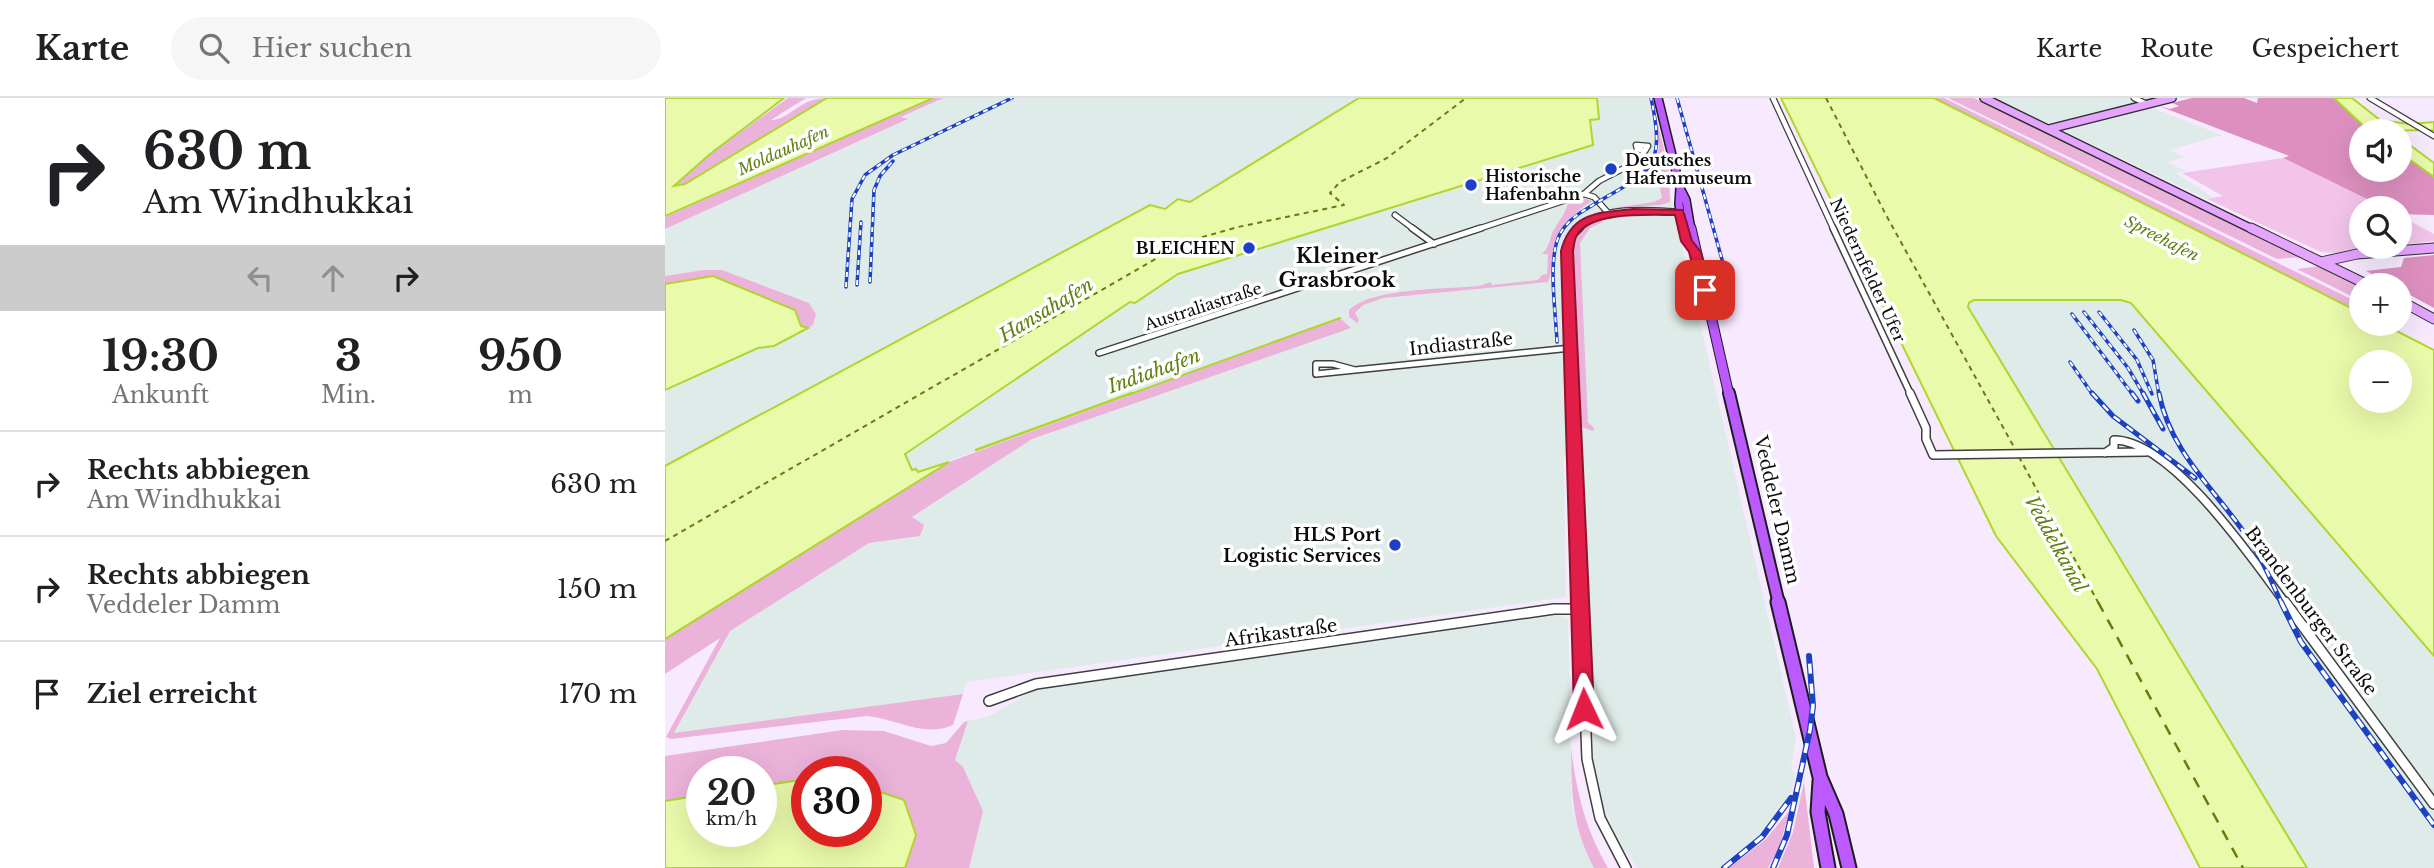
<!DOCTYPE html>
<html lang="de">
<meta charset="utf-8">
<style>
body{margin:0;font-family:"Libre Baskerville",serif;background:#f6f6f6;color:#202124;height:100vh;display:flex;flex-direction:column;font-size:26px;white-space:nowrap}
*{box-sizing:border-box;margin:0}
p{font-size:23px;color:#757577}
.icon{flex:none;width:38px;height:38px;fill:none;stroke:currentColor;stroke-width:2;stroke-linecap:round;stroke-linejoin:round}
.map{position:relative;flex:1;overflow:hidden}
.side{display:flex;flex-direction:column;background:#fff;width:665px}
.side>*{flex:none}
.guide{background:#fff;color:#202124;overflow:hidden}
.controls{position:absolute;left:1684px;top:21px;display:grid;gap:14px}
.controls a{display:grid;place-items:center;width:63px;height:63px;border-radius:50%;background:#fff;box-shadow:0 7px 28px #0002;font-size:35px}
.speed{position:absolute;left:21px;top:658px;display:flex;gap:14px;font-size:35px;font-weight:700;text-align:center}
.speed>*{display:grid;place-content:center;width:91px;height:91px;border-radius:50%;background:#fff;box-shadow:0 7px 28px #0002;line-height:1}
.speed small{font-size:18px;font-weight:400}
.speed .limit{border:10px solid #d22;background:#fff;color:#111}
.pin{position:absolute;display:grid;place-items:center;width:60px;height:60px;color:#fff;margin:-30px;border-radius:14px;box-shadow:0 4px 10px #0006}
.me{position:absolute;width:77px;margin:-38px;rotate:358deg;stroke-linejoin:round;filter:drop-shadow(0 0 5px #0008)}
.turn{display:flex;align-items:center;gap:24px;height:147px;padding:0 28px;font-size:32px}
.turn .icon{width:91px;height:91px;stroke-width:2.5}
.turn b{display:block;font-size:49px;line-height:60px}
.lanes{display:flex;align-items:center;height:66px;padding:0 28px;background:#0003;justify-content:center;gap:35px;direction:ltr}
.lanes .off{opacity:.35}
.eta{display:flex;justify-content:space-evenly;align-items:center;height:119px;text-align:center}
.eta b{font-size:42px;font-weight:800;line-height:49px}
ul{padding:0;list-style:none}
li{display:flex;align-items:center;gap:21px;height:105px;padding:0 28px;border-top:2px solid #e0e0e0}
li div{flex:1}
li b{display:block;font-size:26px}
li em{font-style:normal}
header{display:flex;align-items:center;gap:42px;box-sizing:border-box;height:98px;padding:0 35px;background:#fff;border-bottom:2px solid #e0e0e0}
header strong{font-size:33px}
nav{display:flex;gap:38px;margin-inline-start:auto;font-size:24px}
.search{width:490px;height:63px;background:#f6f6f6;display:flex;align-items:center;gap:18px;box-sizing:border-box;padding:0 24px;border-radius:38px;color:#757577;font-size:26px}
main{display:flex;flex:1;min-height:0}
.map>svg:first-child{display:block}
.industrial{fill:#dfebe8}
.green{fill:#ebb2da}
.forest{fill:#dd90c0}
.pitch{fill:#f2c4ea}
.water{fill:#eafaab;stroke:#b0d52e;stroke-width:2;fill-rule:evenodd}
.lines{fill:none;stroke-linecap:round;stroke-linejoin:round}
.stream-far1{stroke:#b0d52e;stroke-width:2}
.stream{stroke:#b0d52e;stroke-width:2.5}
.ferry-far1{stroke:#627f0f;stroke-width:2;stroke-dasharray:5 4.5;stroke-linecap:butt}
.ferry{stroke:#627f0f;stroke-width:2.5;stroke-dasharray:11 9;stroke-linecap:butt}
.street-far3-casing{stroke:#3f3f3f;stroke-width:7}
.street-far2-casing{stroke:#3f3f3f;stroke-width:8}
.street-far1-casing{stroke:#3f3f3f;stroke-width:10}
.street-casing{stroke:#3f3f3f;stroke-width:12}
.secondary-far1-casing{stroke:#2e2e2e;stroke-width:10}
.secondary-casing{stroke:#2e2e2e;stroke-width:11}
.primary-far3-casing{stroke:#1d1d1d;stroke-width:10}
.primary-far2-casing{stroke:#1d1d1d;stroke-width:11}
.primary-far1-casing{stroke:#1d1d1d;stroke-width:14}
.primary-casing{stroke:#1d1d1d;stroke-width:17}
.street-far3{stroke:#fff;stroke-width:4.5}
.street-far2{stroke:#fff;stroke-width:5}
.street-far1{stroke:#fff;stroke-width:7}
.street{stroke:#fff;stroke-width:9}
.secondary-far1{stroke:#e5a5ff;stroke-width:7}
.secondary{stroke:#e5a5ff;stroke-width:9}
.primary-far3{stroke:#ba5aff;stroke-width:7}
.primary-far2{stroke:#ba5aff;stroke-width:9}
.primary-far1{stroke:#ba5aff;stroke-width:10}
.primary{stroke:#ba5aff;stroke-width:13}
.rail-far2-casing{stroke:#1c41c3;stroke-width:3.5}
.rail-far1-casing{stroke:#1c41c3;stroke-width:5}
.rail-casing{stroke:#1c41c3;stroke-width:6}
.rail-far2{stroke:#fff;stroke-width:2;stroke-dasharray:5;stroke-linecap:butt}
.rail-far1{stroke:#fff;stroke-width:2.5;stroke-dasharray:8;stroke-linecap:butt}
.rail{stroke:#fff;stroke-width:3.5;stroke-dasharray:10;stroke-linecap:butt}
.route{fill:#e11d48;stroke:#92132f;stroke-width:2}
.poi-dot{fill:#1c41c3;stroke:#fff;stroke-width:2.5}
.labels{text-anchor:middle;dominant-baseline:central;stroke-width:7;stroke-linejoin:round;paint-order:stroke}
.far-water-label{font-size:16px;font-style:italic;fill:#627f0f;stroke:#fff}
.far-poi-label{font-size:16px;font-weight:bold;fill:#0c0c0c;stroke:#fff;text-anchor:start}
.far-street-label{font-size:16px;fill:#0c0c0c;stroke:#fff}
.street-label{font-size:18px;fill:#0c0c0c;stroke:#fff}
.poi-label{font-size:18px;font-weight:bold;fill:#0c0c0c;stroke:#fff;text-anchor:end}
.water-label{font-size:19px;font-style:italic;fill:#627f0f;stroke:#fff}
.far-district-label{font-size:21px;font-weight:bold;fill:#0c0c0c;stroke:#fff}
</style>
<header>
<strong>Karte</strong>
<div class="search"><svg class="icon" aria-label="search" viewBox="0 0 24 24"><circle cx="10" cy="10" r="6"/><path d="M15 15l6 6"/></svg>Hier suchen</div>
<nav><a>Karte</a><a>Route</a><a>Gespeichert</a></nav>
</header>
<main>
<section class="side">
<div class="guide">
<div class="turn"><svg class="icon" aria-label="right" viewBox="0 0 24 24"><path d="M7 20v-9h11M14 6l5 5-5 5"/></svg><div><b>630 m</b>Am Windhukkai</div></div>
<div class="lanes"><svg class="icon off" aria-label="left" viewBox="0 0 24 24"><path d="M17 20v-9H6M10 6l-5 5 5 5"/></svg><svg class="icon off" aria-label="ahead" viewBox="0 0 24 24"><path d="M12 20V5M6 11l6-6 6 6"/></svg><svg class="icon" aria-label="right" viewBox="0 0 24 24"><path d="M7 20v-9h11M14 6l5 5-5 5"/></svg></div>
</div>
<div class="eta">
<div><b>19:30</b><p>Ankunft</p></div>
<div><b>3</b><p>Min.</p></div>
<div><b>950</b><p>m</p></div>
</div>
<ul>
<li><svg class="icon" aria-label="right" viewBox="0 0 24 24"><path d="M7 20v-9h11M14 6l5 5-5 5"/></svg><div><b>Rechts abbiegen</b><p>Am Windhukkai</p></div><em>630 m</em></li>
<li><svg class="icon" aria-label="right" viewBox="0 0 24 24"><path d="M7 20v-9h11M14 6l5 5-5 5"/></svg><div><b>Rechts abbiegen</b><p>Veddeler Damm</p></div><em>150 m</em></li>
<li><svg class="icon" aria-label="arrive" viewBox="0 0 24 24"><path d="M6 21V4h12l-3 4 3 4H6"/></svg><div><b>Ziel erreicht</b></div><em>170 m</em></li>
</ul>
</section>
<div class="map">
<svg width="1769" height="770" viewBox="0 0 1769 770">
<rect width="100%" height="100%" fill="#f7eaff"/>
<path class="industrial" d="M278,0h416l-169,104 -25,7 -15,-4 -485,261v-76l93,-42 16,-2 39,-21 3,-11 -112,-44 -39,6v-47l242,-109 -7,-2z
M932,0h51l148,640 -5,30 5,8 -5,16 -27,40 -28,25 -16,11h-82l-17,-22 -10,-22 -8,-20 -9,-40 -14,-307h-16l2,140 -600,85 -3,12 -289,40 56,-103 139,-88 51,-7 -9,-18 121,-79 318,-111 -10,-9 -422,153 -6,-1 -7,-17 226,-152 4,1 43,-29 414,-130 -2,-24 9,-1z
M1329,0h158l-65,16 13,6 53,-12 69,27 -52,15 15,7 -18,5 19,9 -10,2 38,25 -7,1z
M1309,202h147l10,2 303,354v212h-127l-339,-562 1,-4z
M893,517l10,4 4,190 12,39 10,20h-625l14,-57 -28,-51 13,-39 22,-5 41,-25z"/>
<path class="green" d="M123,0h18l-35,22c19,0 28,-22 56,-22l-142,86 -13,2 38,-32z
M268,0h10l-42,19 7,2 -243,110v-12z
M1269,0h10l417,206v9z
M1283,0h26l135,67 3,-2 190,94 -25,2z
M993,26l11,46 1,32 -10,3 -48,3 42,-6 8,-4 -6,-30 3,-22 -4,-21z
M918,100l9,3c-44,28 -30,41 -44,81l-165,16 -20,7 -8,8 4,7 -2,3 -8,-6v-7c22,-22 98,-21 130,-24l12,-4 1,3 46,-5 4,-5 5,-1 1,-20h-6c9,-8 7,-18 13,-26 5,-9 11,-15 13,-26z
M935,121l3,3 -13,6 -10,15 8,179 6,6 -1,3 -14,-5 -7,-177c4,-17 11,-25 28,-30z
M1656,168l40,21v14l-64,-32z
M39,172h18l87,33 7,11 -3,11 -5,3 -7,-1 -88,-51 -48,8v-8z
M675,220l11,10 -319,111 -120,78 12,8 -4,11 -51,7 -139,88 -56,102 289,-39 -10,31c-29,13 -56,-6 -86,-9l-196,23 -5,-2 54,-99 -55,36v-35l284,-177z
M303,623l-13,39 8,7 20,44 -14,57h-64l11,-33 -12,-35 -38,-13v-15h-59v7l-46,7v-14h-59v23l-37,6v-45l178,-26 41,1 47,15 15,-3 18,-21z
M906,649c5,43 14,83 37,121h-14c-23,-44 -22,-73 -23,-121z
M1139,684l10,86h-36l15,-36z
M1125,712l-11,38 -11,20h-39l37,-29z"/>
<path class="forest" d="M1527,0h52l13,5 1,-5h76l35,33h-8v39h38v-18l35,25v38l-35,-1v-6h-14l-102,-50 6,-2 -130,-50 11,3 9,-3 -7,-3z
M1769,157v53l-35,-19v-4h-6l-27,-14 35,-4 3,-9z"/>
<path class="pitch" d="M1618,60l102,50h-24v39h29l-55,6 -14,-1 -114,-53 16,-3 -41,-23z
M1734,117l35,19v7l-35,4z"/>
<path class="water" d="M0,0h119l-74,56 -36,32 11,-2 142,-86h106l-268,118z
M694,0h238l2,21 -9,1 3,25 -415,129 -43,29 -5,-1 -225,152 7,16 4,-1 2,3 31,-10 -284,177v-173l485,-261 15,4 13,-10 12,3z
M1116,0h153l427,215v11h22l51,26v306l-303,-353 -10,-3h-147l-5,3 -1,4 339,561h-107l-103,-199 -101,-133zM1696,264h38v39h-38z
M1669,0h18l28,22 29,4 25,-2v8l-65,1z
M1734,39l35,26v14l-35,-25z
M48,178l82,34 6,16 7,2 -34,18 -16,2 -93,42v-106z
M142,681v52h59v-44l38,13 12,35 -11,33h-240v-67l37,-6v36h59v-45z"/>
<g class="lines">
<path class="stream-far1" d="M463,297l212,-77"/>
<path class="stream" d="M311,352l156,-57"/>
<path class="ferry-far1" d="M1161,0l60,117 129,234
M1354,359l80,147
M0,443l520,-299 53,-15 106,-22 -14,-12 10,-11 47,-24 79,-60"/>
<path class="ferry" d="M1433,504l145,266"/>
<g class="street-far3-casing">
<path id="street-far3" d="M1108,0l61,132
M1469,0l13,6
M1705,0l64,38
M971,47l12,1 -3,5 -8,-2z
M919,96l10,3 16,18
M730,117l20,15
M810,132l109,-36 15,-13 37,-19 9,-11
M913,132c25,-27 74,-19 107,-18"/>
</g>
<g class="street-far2-casing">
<path id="street-far2" d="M747,130l22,16
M1168,130l78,167
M434,255l382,-125
M651,266h17l22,6 -39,4z
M690,272l216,-22
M908,297l-6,-144 6,-16 7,-7"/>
</g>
<g class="street-far1-casing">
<path id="street-far1" d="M908,295l8,211
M1245,295l16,35v11l7,16 213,-3
M1440,355l9,-6v-7c58,0 139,120 172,164"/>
</g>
<g class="street-casing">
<path id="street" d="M916,504l6,157 13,59 26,50
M1620,504l149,202
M324,603l47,-17 518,-75h27"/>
</g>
<g class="secondary-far1-casing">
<path id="secondary-far1" d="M1319,0l270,132
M1384,31l123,-31"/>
</g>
<g class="secondary-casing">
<path id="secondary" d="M1586,130l117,57
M1656,164l36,-8 77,-6
M1734,202l35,19"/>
</g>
<g class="primary-far3-casing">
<path id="primary-far3" d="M993,0l22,90 6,12 5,30
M1015,90l-1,16 4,26"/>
</g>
<g class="primary-far2-casing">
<path id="primary-far2" d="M1018,130l12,24
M1026,130l38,167"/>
</g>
<g class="primary-far1-casing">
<path id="primary-far1" d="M1064,295l50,211"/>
</g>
<g class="primary-casing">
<path id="primary" d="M1113,504l42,175 16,37 13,54
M1155,683l-2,31 10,56"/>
</g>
<use href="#street-far3" class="street-far3"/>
<use href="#street-far2" class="street-far2"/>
<use href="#street-far1" class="street-far1"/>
<use href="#street" class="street"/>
<use href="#secondary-far1" class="secondary-far1"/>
<use href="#secondary" class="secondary"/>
<use href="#primary-far3" class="primary-far3"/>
<use href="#primary-far2" class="primary-far2"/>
<use href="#primary-far1" class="primary-far1"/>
<use href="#primary" class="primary"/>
<g class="rail-far2-casing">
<path id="rail-far2" d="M1012,0l56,201
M205,184l4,-92 6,-14 13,-15
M192,187l4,-63
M181,189l6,-88 13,-24 28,-20 119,-57
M1419,214l44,56 16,27
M1434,214l38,48 15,34
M1407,216l61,81
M1469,232l19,30 6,35
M892,244c-1,-28 -10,-84 3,-108 6,-11 17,-20 28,-26 58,-36 80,-33 63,-110
M1405,264l23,33"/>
</g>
<g class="rail-far1-casing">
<path id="rail-far1" d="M1427,295l21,23 82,62
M1467,295l6,8
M1478,295l20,36
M1494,295c11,60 59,99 91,148 13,19 22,42 32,63
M1609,475l16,20"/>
</g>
<g class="rail-casing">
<path id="rail" d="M1616,504l20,40 133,183
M1059,770l38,-31 29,-39
M1108,770l14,-33 23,-105 3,-24 -4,-50"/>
</g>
<use href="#rail-far2" class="rail-far2"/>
<use href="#rail-far1" class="rail-far1"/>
<use href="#rail" class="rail"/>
</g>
<path class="route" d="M968,111l50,1 9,31 9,11 10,38 -6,3 -6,-3 -10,-38 -8,-11 -6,-26c-25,0 -84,-4 -98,20 -3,4 -3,12 -4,16l21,458 -3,6 -7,3 -7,-3 -3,-6 -13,-458c10,-39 37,-38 72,-42z"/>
<g class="poi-dot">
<circle cx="946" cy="71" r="7"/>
<circle cx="806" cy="87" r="7"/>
<circle cx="584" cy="150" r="7"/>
<circle cx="730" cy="447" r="7"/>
</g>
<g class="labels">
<g class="far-water-label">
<text transform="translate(118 52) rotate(-24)">Moldauhafen</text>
<text transform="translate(1497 140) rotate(27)">Spreehafen</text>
</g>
<g class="far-poi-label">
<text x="960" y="62">Deutsches<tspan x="960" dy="18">Hafenmuseum</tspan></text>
<text x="820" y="78">Historische<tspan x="820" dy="18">Hafenbahn</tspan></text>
<text x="570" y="150" text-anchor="end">BLEICHEN</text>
</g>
<g class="far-street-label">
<text transform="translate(1203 172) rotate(65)">Niedernfelder Ufer</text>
<text transform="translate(538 208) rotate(-18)">Australiastraße</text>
</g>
<g class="street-label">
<text transform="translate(796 246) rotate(-6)">Indiastraße</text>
<text transform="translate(1112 412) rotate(77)">Veddeler Damm</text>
<text transform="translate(1646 513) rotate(53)">Brandenburger Straße</text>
<text transform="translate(616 535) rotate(-8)">Afrikastraße</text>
</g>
<g class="poi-label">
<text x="716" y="437">HLS Port<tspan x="716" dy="21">Logistic Services</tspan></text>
</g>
<g class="water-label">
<text transform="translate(381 212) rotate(-31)">Hansahafen</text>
<text transform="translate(489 273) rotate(-20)">Indiahafen</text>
<text transform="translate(1391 446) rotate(61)">Veddelkanal</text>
</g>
<g class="far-district-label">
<text x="672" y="158">Kleiner<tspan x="672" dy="24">Grasbrook</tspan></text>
</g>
</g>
</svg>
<div class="controls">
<a><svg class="icon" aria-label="sound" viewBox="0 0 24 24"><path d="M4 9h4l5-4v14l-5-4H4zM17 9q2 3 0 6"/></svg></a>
<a><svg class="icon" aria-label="search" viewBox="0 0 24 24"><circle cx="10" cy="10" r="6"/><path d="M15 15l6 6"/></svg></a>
<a>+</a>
<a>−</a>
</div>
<div class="speed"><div>20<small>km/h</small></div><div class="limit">30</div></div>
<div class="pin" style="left:1040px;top:192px;background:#d93025"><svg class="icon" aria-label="arrive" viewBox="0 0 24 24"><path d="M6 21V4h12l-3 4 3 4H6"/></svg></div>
<svg class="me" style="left:919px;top:611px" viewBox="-20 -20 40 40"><path d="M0-17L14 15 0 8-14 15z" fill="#e11d48" stroke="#fff" stroke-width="4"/></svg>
</div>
</main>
